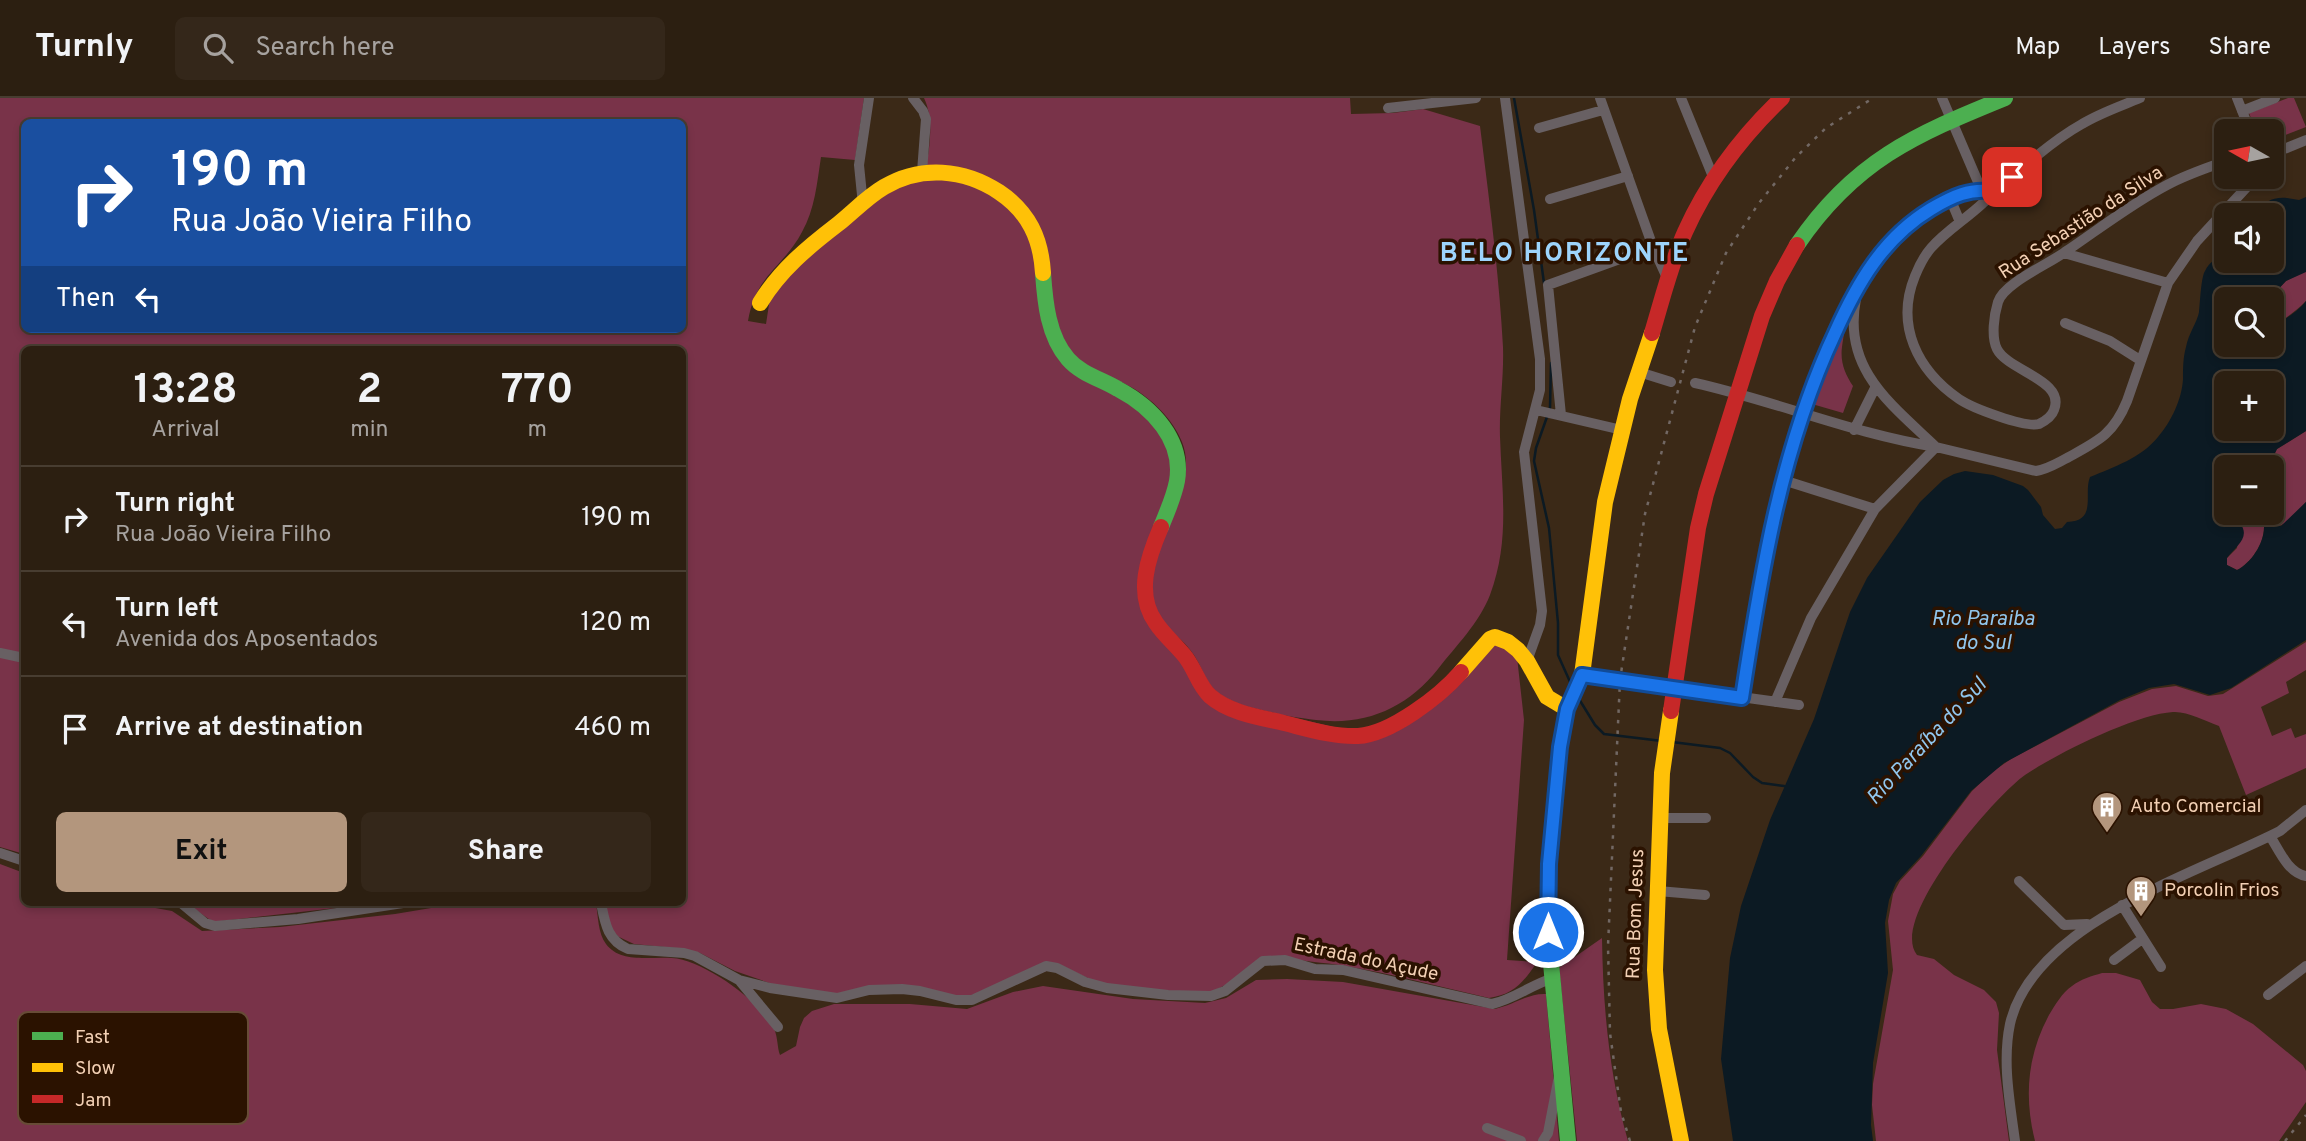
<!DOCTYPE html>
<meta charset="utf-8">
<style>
body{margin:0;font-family:Overpass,sans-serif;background:#34271a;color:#f1f3f6;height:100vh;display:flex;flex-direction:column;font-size:26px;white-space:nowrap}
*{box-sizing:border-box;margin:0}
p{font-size:23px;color:#a6a29f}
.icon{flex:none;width:38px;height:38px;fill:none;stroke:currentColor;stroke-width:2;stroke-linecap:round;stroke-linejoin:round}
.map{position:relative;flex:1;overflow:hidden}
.side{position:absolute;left:21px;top:248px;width:665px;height:560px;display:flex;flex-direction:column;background:#2c1f11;border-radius:10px;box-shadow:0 4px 10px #0003,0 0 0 2px #483d31}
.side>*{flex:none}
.top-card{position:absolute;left:21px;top:21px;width:665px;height:214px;border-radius:10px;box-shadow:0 4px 10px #0003,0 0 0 2px #483d31;background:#1a4fa0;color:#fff;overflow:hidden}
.needle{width:46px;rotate:279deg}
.buttons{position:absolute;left:2214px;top:21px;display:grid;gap:14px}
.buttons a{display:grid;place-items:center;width:70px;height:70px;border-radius:10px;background:#2c1f11;box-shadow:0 4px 10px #0003,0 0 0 2px #483d31;font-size:35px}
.pin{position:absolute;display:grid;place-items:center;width:60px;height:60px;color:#fff;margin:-30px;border-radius:14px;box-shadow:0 4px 10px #0006}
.me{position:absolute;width:77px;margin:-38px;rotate:0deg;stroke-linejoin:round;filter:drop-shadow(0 0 5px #0008)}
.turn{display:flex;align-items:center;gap:24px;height:147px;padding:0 35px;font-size:32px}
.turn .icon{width:91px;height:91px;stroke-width:2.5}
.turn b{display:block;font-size:49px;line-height:60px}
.then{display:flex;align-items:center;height:66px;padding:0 35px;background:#0003;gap:14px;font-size:26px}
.eta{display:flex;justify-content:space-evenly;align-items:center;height:119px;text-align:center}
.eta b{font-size:42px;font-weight:700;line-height:49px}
.cta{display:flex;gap:14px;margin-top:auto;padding:14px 35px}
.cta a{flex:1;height:80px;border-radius:10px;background:#b3967d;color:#111;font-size:28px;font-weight:700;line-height:80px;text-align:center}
.cta a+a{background:#34271a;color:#f1f3f6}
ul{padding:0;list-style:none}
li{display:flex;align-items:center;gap:21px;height:105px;padding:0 35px;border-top:2px solid #483d31}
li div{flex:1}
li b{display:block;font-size:26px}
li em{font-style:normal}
header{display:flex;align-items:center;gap:42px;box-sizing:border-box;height:98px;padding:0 35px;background:#2c1f11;border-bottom:2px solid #483d31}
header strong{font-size:33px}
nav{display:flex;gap:38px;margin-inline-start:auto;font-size:24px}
.search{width:490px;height:63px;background:#34271a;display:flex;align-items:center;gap:18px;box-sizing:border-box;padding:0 24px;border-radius:10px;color:#a6a29f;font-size:26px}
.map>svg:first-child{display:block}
.green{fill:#793349;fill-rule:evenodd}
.water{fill:#0c1a23;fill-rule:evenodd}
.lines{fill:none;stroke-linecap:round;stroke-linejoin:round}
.stream{stroke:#0c1a23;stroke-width:2.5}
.street{stroke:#686063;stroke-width:10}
.fast{stroke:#4caf50;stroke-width:16}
.slow{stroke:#ffc107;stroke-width:16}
.jam{stroke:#c62828;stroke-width:16}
.rail{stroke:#726864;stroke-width:2.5;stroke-dasharray:3.5 7;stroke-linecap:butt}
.route-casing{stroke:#114b97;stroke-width:18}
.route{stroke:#1a73e8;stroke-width:12}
.labels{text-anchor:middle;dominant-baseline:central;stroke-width:7;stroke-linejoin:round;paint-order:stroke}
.street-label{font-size:19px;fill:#f3d0b4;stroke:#2b1200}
.poi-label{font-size:19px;fill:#f3d0b4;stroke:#2b1200;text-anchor:start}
.water-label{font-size:21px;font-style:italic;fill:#90c6ed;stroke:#2b1200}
.district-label{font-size:26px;font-weight:bold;letter-spacing:2px;fill:#9dd4fc;stroke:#2b1200}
.key{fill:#2b1200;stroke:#674b36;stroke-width:2}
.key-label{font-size:19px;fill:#f3d0b4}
</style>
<header>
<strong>Turnly</strong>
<div class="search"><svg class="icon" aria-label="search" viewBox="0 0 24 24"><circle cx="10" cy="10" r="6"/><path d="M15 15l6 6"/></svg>Search here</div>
<nav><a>Map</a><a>Layers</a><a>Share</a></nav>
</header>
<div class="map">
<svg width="2306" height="1043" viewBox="0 0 2306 1043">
<rect width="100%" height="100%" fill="#3b2917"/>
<path class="green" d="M0,0h864l-9,62 -34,-3c-4,26 -6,52 -19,75 -19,36 -46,42 -54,89l18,3 4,-26 9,-17 96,-80 37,-21 44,-1 43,18 32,37 22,115 76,50 28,26 18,40 -31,101 15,68 48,63 173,41 23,-10 27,-19 64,-68 23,16 7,63 -17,240 30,2c-13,20 -24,33 -48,36 -48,-11 -96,-24 -144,-32 -22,-4 -43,-4 -65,-10l-68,36 -42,-1 -69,-7 -40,-18 -78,27 -23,4 -47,-11 -74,9 -61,-9 -43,-15 -35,-18 -16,-4 -50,-5 -15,-7 -7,-6 -8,-28h78v-553h-658v504l-24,-7zM24,24h658v207h-658z
M924,0h426l1,16 42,-1 30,-4 57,17c9,73 19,147 23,221 1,30 -4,61 -3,90 2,57 10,104 -10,158 -11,28 -34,51 -52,74 -31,39 -72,57 -122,51 -26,-3 -88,-12 -104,-33 -9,-11 -12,-25 -21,-36 -9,-13 -26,-22 -33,-36 -32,-57 46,-118 24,-173 -9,-23 -30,-43 -51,-55 -18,-10 -39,-16 -55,-30 -25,-24 -42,-114 -52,-150l-98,-39c4,-23 8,-49 -2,-70z
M2288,0h6l12,29 -34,13v-9h-16l-7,-18z
M2303,174h3v29c-11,12 -24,18 -34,29v-31h-3l17,-18z
M1843,228c2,6 0,13 -1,21 -2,15 3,27 11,39l-10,27 -31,-9z
M2306,333v71c-10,11 -33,41 -39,11h5v-46h-4l9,-18z
M2241,415h19c12,18 -5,48 -23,57l-10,-5v-7l10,-10z
M2306,544v28l-20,12 3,11 -28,14 11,29 19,-8 4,10 11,-4v34l-60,27 -27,-69c-14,-5 -32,-15 -46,-14 -37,2 -117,42 -148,63 -30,21 -137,144 -108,180l17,4 20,16 30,15 12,12 3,11 -2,37 12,91h-133l-4,-36 1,-21 20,-114 -5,-49 5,-27 7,-13 23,-25 49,-65 20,-19 19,-13 108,-57 33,-13 24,-3 32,10 15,-2z
M0,766l24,9v30h104l44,8 30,20 78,-4 115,-13 36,-6 12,-5h153c2,12 2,31 10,41 15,20 45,12 66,14 31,2 89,43 102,71 4,8 3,18 6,26l16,-9 4,-19 4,-9 8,-7 22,-7h76l57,5 46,-17 30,-6 90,13 72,4 21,-5 30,-18 31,-1 56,3 152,27c19,-4 33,-16 51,-15l13,147h-1559z
M186,805h194l-167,19z
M1602,840c1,69 7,136 26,203h-51l-18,-173z
M2102,875h14l24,7 12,22 8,7h13l28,-5 25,5 27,15 50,41 3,6v31l-27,39h-244c-11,-44 -8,-85 14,-126 6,-10 13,-22 23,-29 9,-7 20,-10 30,-13z"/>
<path class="water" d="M2287,100l12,2 7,-3v75l-20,9 -17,18h-43v46h46v-15c10,-11 24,-16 34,-29v130l-29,18 -9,18h-42v46h15l-2,9c13,15 -3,24 -12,36v7l10,5c18,-9 35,-39 23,-57h7c2,9 4,12 14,13l25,-24v138l-75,48 -21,7 -36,-11 -25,4 -29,12 -116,63 -33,28 -50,65 -25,27 -7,17 -4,23 3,50 -15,90 -2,62 2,16h-140l-12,-82 9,-101 11,-52 29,-86 44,-101 36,-107 17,-34 53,-76 23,-22 11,-6 11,-3 28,4 30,11 5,4 13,17 2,8 12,14 7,-1 5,-6c31,-1 16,-28 23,-45 24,-10 51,-19 68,-40 13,-15 24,-38 25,-58 0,-11 0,-21 3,-32 2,-12 12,-27 13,-35 1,-9 2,-35 6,-41 5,-10 11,-13 21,-13v3h46v-46h-13c5,-14 13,-18 28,-17zM2226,285h46v46h-46z"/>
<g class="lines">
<path class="stream" d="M1514,0l20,112 10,73
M1550,310l1,-45
M1548,316l-12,34 -2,13 15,67 9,95v32l13,29
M1579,601l16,26 9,9 58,7
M1672,644l48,6 10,5 23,24 9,6 22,3"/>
<path class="street" d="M913,0l10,13 3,8 -4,53
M1505,0l35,261v31l-16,62 18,159 -2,14 -13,36
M1600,0l53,149 15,33
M1681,0l33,81
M1942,0l39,91
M2140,0c-19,8 -40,15 -58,26 -34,19 -70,53 -99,79 -17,16 -37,28 -52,45 -7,8 -12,18 -16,28 -20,49 2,94 44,123 13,9 66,29 80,25 6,-3 13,-8 15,-14 12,-30 -46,-39 -57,-61 -6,-12 -3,-34 1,-47 6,-19 51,-38 67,-50 34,-23 66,-48 102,-67 18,-10 39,-17 59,-24
M2237,0l13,33
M1388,10l88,-10
M2242,13l33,-13
M1539,30l64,-18
M2272,56l34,-14
M1950,100l10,24
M1550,101l78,-23
M863,107l-4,-40 10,-67
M2064,155l104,30
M1856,201c-14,70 35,105 80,148
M2065,225l45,18 30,19
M1639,274l32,10
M1695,285c81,18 158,51 241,64
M1536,312l86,20
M1561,317l-13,-130 105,-38
M1854,332l21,-42
M1783,382l92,29
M0,555l24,5
M1582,577l217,30
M1742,600c19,-125 40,-249 93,-365 22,-49 48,-95 96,-124 20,-12 40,-22 64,-17
M1775,604l36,-84 64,-109 61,-62 100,24c12,-2 21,-8 31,-13 31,-17 46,-23 60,-57l41,-118 29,-42 59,-64
M1660,720h46
M2270,738c9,14 18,37 36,40
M0,755l24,8
M2019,783l45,44 23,-1
M1658,793l47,4
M181,805l24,20 10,3 83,-7 105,-16
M601,805c4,20 6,37 27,46l56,4 11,3 44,24 31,8 67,10 32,-8 33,-1 18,2 36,9h16l74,-34 11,2 28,14 22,6 61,7 43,1 14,-5 38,-30 22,-1 30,9 28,1 149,34c22,-5 39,-19 61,-26
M2122,807l39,62
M2114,862l28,-21
M739,882l39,47
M2268,897l38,-29
M1487,1030l34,13
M1543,1043l5,-8 11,-57
M2015,1043c-5,-38 -13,-79 -5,-117 23,-101 188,-151 270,-193l26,-21"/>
<path class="fast" d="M1797,147c57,-84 117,-110 208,-147
M1043,175c2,29 5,63 25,86 13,15 33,20 50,30 34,18 66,51 59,92 -3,16 -10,31 -16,46
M1568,1043l-20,-209 1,-68 11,-117 7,-38 6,-13"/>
<path class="slow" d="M760,205c20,-33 48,-56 78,-79 15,-12 29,-27 46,-37 37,-22 80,-18 115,5 30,20 42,47 44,81
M1461,574l29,-33 5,-2 13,5 10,8 9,11 20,36 20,12
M1573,598l9,-21 23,-173 25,-103 22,-66
M1671,613l-9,62 -7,197 4,59 22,112"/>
<path class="jam" d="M1652,235c10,-33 19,-70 33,-101 23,-51 57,-96 97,-134
M1161,429c-13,30 -26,67 -5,96 8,12 19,21 28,32 11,13 14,30 26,41 18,16 47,21 70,26 25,6 52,15 78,14 33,-2 82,-40 103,-64
M1671,613l27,-183 8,-34 56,-178 15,-35 20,-36"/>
<path class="rail" d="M1630,1043l-9,-29 -11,-79 -2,-87 12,-266 25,-166 50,-187 31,-74 33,-50 37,-46 30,-29 47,-30
M2285,1043l21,-26"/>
</g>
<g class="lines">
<g class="route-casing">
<path id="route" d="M1548,834l1,-68 11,-117 7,-38 15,-34 160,23c19,-125 39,-250 93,-365 22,-49 48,-95 96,-124 20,-12 40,-22 64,-17l17,-15"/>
</g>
<use href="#route" class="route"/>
</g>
<defs>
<g id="building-pin" transform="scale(1.575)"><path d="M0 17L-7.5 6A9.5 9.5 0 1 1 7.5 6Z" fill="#b3967d" stroke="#2b1200"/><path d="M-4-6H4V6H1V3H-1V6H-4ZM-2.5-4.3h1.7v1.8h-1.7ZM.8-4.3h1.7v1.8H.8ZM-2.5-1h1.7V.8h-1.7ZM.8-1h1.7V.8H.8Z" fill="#fff"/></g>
</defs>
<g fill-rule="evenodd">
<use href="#building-pin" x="2107" y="709"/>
<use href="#building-pin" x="2141" y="793"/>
</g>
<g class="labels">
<g class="street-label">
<text transform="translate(2081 125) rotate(-33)">Rua Sebastião da Silva</text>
<text transform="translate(1636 816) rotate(-88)">Rua Bom Jesus</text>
<text transform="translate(1366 862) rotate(12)">Estrada do Açude</text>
</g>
<g class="poi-label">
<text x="2130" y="709">Auto Comercial</text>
<text x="2164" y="793">Porcolin Frios</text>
</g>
<g class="water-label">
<text x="1983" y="521">Rio Paraiba<tspan x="1983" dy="24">do Sul</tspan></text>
<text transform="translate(1927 644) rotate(-47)">Rio Paraíba do Sul</text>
</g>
<g class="district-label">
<text x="1565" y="156">BELO HORIZONTE</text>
</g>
</g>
<rect x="18" y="914" width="230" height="112" rx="10" class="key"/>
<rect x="32" y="934" width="31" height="8" fill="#4caf50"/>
<rect x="32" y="965" width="31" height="9" fill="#ffc107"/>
<rect x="32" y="997" width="31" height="8" fill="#c62828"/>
<g class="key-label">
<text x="75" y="945">Fast</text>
<text x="75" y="976">Slow</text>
<text x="75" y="1008">Jam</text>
</g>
</svg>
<div class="buttons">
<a><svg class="needle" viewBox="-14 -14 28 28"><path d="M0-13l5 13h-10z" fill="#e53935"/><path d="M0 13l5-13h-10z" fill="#a6a29f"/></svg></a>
<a><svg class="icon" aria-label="sound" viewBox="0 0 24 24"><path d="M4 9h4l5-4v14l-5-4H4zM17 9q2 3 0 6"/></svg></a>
<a><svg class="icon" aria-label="search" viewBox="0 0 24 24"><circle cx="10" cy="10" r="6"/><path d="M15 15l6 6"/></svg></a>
<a>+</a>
<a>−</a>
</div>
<div class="pin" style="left:2012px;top:79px;background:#d93025"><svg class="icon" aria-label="arrive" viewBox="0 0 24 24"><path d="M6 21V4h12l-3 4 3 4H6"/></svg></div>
<svg class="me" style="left:1548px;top:834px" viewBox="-20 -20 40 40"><circle r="17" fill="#1a73e8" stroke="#fff" stroke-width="3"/><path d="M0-11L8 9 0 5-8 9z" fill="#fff"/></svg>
<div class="top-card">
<div class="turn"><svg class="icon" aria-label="right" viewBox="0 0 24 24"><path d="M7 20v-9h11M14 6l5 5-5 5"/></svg><div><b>190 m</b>Rua João Vieira Filho</div></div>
<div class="then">Then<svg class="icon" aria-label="left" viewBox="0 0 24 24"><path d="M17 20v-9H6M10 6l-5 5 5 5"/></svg></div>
</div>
<section class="side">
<div class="eta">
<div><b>13:28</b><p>Arrival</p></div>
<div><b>2</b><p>min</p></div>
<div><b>770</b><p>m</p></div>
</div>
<ul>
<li><svg class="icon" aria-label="right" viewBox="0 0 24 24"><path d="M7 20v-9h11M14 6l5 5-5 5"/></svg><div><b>Turn right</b><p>Rua João Vieira Filho</p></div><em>190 m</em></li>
<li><svg class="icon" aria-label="left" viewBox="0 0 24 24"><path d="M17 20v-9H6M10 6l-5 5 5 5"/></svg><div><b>Turn left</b><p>Avenida dos Aposentados</p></div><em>120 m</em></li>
<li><svg class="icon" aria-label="arrive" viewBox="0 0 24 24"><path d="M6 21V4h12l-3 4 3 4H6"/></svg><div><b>Arrive at destination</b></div><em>460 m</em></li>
</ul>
<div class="cta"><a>Exit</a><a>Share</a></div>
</section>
</div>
